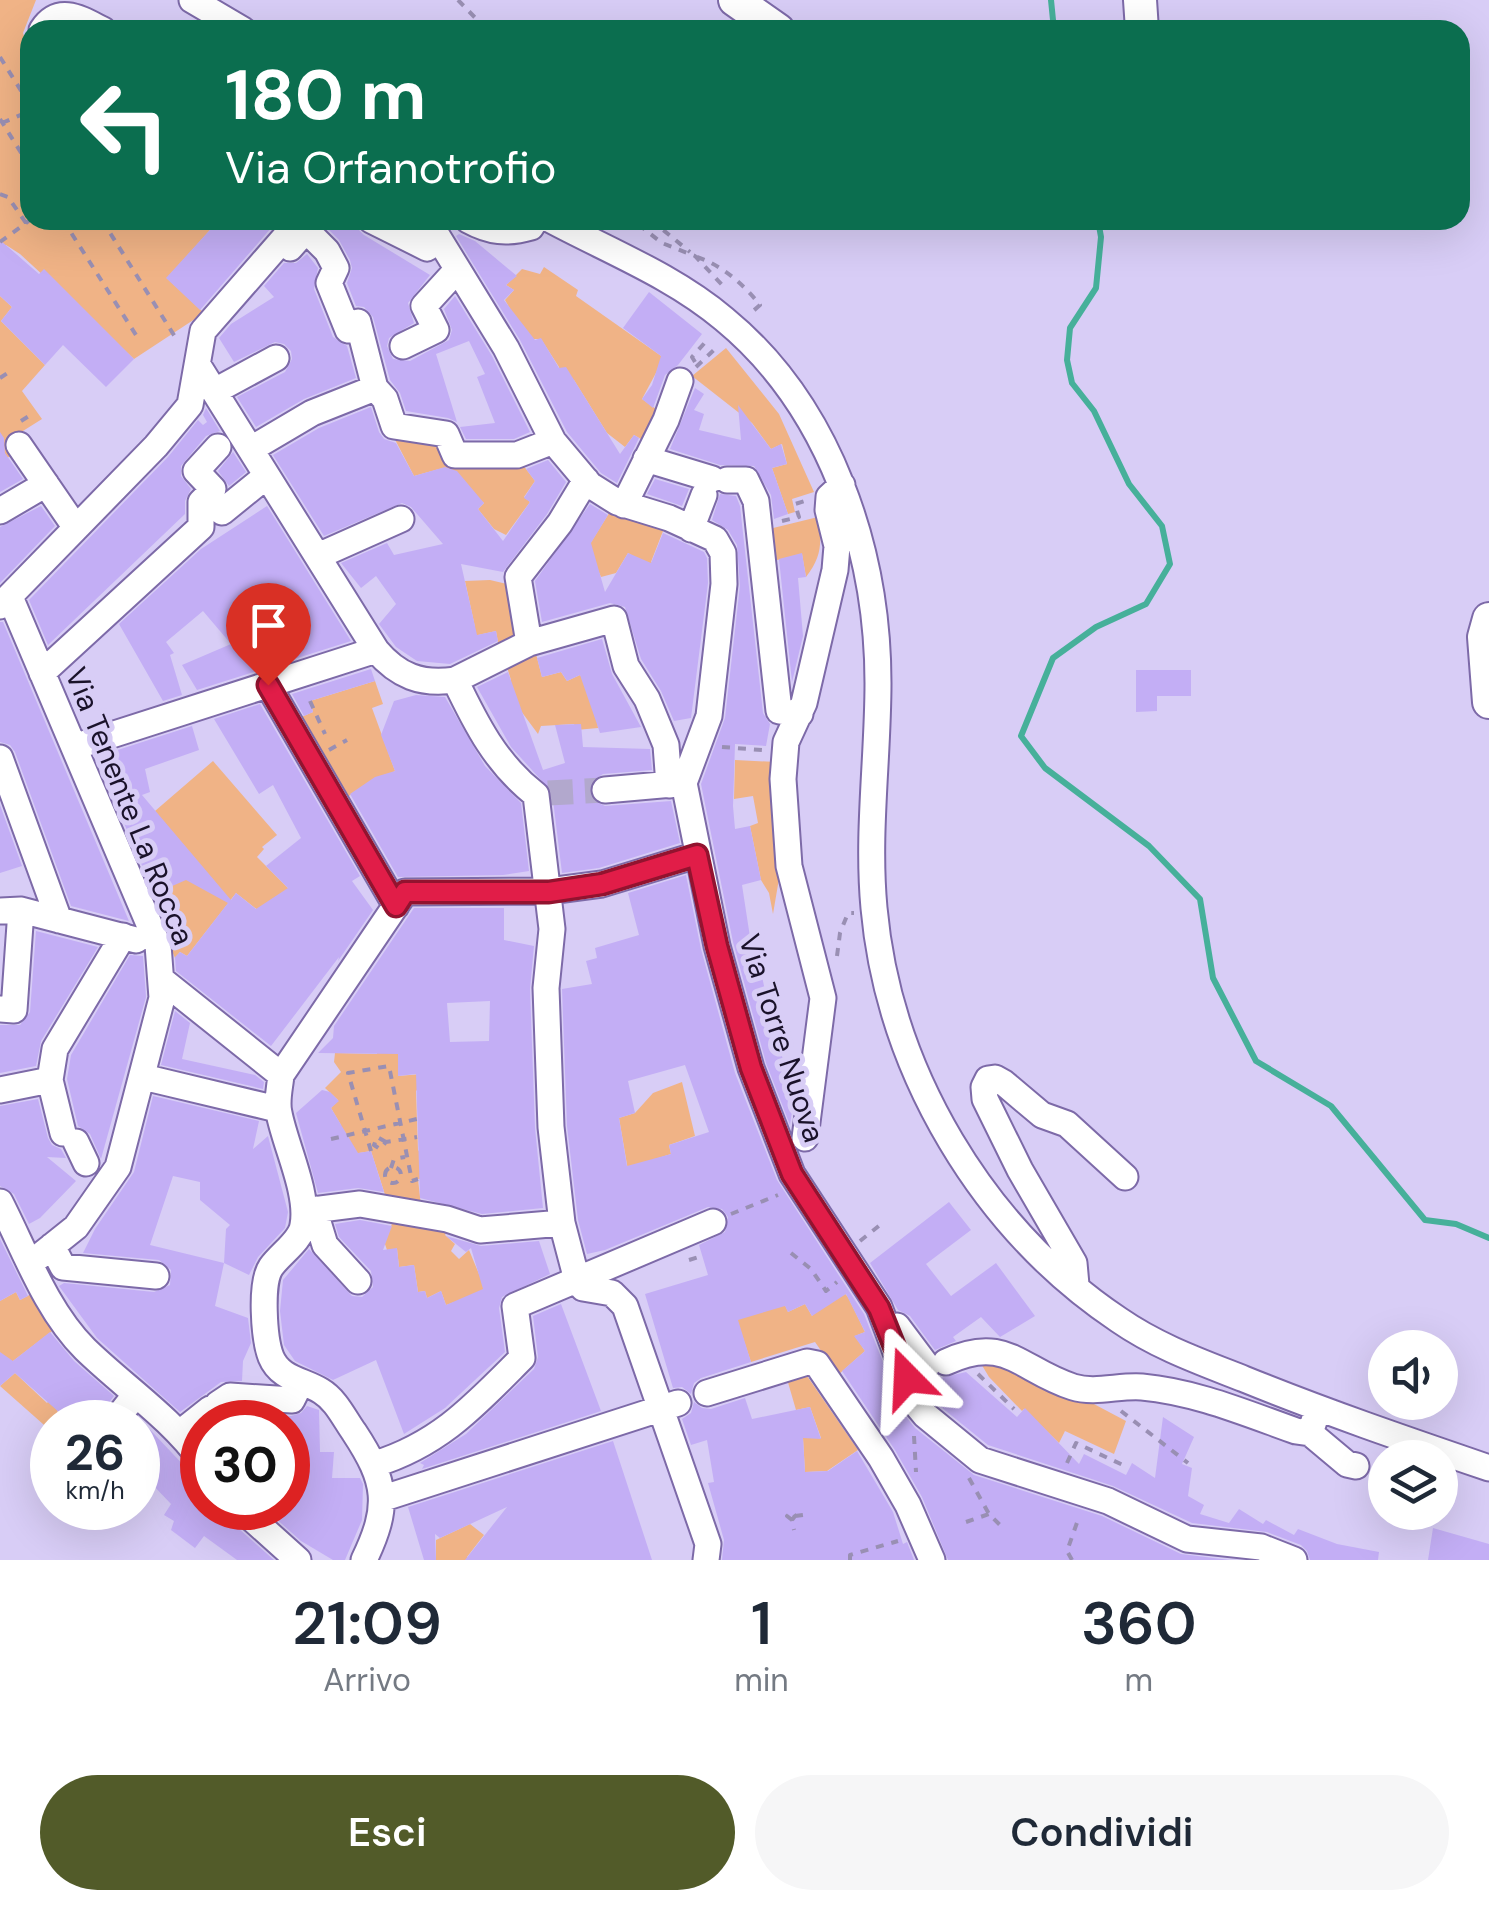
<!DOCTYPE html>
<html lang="it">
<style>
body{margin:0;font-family:"DM Sans",sans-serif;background:#f6f6f7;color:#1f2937;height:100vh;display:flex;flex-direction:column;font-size:38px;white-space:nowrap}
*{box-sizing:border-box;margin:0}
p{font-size:32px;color:#747a83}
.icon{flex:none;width:55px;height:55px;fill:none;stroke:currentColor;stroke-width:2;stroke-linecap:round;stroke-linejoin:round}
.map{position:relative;height:1560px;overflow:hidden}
.drawer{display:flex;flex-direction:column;background:#fff;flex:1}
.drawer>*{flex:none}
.guide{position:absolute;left:20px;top:20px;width:1450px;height:210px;border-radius:30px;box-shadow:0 10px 40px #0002;background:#0b6e4f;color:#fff;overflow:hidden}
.controls{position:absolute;left:1368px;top:1330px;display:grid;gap:20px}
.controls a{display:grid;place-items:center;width:90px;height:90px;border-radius:50%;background:#fff;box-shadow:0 10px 40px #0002;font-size:50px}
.speed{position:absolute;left:30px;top:1400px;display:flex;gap:20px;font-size:50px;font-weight:700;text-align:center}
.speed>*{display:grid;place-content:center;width:130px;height:130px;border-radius:50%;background:#fff;box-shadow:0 10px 40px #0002;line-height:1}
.speed small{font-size:25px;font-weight:400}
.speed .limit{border:15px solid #d22;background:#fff;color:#111}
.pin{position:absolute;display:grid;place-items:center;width:85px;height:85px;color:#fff;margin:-102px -42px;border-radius:50% 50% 50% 0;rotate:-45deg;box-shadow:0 0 10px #0007}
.pin .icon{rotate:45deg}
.me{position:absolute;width:110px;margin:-55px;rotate:339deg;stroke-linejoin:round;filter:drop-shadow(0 0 8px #0008)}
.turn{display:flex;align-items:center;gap:35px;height:210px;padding:0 40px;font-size:45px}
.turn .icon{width:130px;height:130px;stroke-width:2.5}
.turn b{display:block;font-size:70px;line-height:85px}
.eta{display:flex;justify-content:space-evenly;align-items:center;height:170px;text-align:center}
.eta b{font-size:60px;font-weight:600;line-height:70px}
.action{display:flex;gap:20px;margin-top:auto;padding:20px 40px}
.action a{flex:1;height:115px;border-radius:60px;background:#525b29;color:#fff;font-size:40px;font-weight:600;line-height:115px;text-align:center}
.action a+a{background:#f6f6f7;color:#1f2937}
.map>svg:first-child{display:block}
.green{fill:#f0b386}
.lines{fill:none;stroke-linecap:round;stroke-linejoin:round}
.stream{stroke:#46b09a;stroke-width:6}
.building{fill:#c3aef5;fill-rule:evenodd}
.minor-tunnel{stroke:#b2a8cd;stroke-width:25;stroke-dasharray:25 12;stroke-linecap:butt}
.minor-casing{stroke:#7d6aa8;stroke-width:29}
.major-casing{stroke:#7d6aa8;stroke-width:36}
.path{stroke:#998fb3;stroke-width:4;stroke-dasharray:8 8;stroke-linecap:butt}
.minor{stroke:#fff;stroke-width:25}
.major{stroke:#fff;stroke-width:32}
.route-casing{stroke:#92132f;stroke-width:25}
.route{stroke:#e11d48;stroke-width:18}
.labels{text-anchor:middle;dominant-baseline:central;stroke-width:10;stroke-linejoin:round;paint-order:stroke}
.street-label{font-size:30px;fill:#1a122a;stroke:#d8cdf6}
</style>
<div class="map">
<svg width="1489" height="1560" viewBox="0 0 1489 1560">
<rect width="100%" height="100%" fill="#d8cdf6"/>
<path class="green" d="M0,0h36l-13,33 7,22v165h189l-52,58 37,35 -70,46 -114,-105 -14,-9 -6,7z
M544,267l34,23 -2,6 88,62 -22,41 21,15 -15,29 -14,-8 -9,12 -18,-14 -33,-53 -12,7 -3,-20 -18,-28h-14l-22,-39 9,-10 -8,-5 16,-16 18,5z
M0,296l12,11 -11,14 44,44 -23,26 20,28 -35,22 7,13 -14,8z
M726,348l53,66 35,78 -22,7 3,13 -7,2 -16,-46 15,-4 -5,-20 -11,5 -19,-26 -60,-47z
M390,430l130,31 15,20 -11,16 6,5 -24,33 -12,-6 -16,-20 6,-6 -41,-35 -29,8z
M611,510l54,16 -14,36 10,5 5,8 -38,-22 -12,20 -15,4 -13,-30z
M818,517c4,26 4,39 -12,60l-4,-23 -33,8 -4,-32z
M490,580l25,6 8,56 -23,12 -4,-23 -40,9 19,-13 -10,-46z
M534,646l8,31 19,-5 6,9 13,-6 5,5c1,18 13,31 13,48l-22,2 -2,-6 -33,2 -3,8 -37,-50 10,-4 -6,-19z
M375,681l8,23 -11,4 23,63 -50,27 -46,-80 14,-6 -3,-11z
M735,760l42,2 5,99 -9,53 -4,-21 -8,-13 -11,-54 8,-3 -5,-27 -19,3z
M213,761l64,74 -15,12 2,2 -7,8 31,31 8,52 -60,-47 -49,63 -7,-4 -5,6 -26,-62 24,-11 -18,-74z
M378,1038l20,5v33l36,-3 -18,18 2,59 23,27 -23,2 3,27 -33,-2 -17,-53 -36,6 6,-32 -10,-17 7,-8 -13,-12 16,-16 -7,-10 1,-9 42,1z
M682,1082l13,54 -26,9 2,9 -25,8 -17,14 -10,-58 16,-5 18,-20z
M395,1215l54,11 -4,9 10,9 -4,7 8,8 10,-9 10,24 27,11 -60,20 -5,-14 -14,7 -2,-7 -7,1 -4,-27 -15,2 -2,-18 -10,1 -6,-18h8z
M838,1286l10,11 17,35 -10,4 10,15 -27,24 -23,-33 -64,20 -8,-24 -55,-13 92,-32 8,19 17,-8 7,12z
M37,1291l18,38 -42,32 -13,2v-62l16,-9 4,8z
M996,1359l43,16 87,46 -12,33 -49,-23 -6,12 -35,-34 -2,2 -33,-34 -9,-15z
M15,1373l32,30 23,-24 -13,32 13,11h-18v10l-52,-46z
M805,1373l53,77 -31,21 -22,1 -2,-34h18l-11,-31 -14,3 -9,-31z
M470,1524l14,11 -17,22 3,3h-34v-20z"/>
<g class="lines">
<path class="stream" d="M1051,0l3,30
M1098,220l3,17 -5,51 -26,40 -3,32 5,23 22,28 35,73 33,42 8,38 -24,40 -50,23 -43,31 -32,78 24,32 104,78 51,53 13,79 43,83 75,45 94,114 31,4 33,14"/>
</g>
<path class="building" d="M219,220h59l-78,90 -34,-32z
M319,220h30l15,15 66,40 -22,28 6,20 -25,15 -2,8 6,13 17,2 39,-21 3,-10 -8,-21 11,-13 37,60 38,76 -16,7h-48l-6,-12 35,-4 -18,-46 8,-3 -16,-33 -33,13 21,68 -9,-4 -42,-7 -6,-18 -10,-13 -17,-63 -9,-10 -8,-1 -9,-23 5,-15 -2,-8 -11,-20z
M459,234l16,7 42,35 -11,9 8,5 -10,10 31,40 6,-2 18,30 7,-1 54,87 14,-19 5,3 -22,45 -16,-10 -34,-41 -47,-92 -64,-104z
M0,240l39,34 5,-5 90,90 -28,28 -43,-42 -18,20 -44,-44 11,-14 -12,-11z
M307,254l11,14 -4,21 19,48 14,9 9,32 -52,21 -48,28 -19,-30 48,-25 7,-13 -1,-8 -7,-7 -9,-2 -41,20 -15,-24 12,-14 43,-27 -10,-11 20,-23h12z
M649,292l53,42 -24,31 -13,10 -12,33 -11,-9 10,-14 9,-29 -38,-28z
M695,388l9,6 -10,16 10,4 -5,16 42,10 -3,-35 33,44 10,-5 6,20 -15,4 16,46 -14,5 -3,-24 -17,-29 -34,-1 -50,-16z
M371,407l8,25 5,7 12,4 18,33 31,-9 12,4 27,32 -6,6 25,32 27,-39 -6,-4 11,-17 -9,-12 22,-9 18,22 -19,32 -44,58 -42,-8 16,71 19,-4 2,10 -48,23 -33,-3 -21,-14 -17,-23 17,-20 -20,-28 -15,12 -20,-25 46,-20 7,12 49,-11 -32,-37 -9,-4 -78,33 -51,-81 46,-27z
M206,408l14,23 -14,5 -25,30v10l10,13 -6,12v13l-137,131 -19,-45 139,-143 30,-37 5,5 4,-3 -4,-7z
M0,432l4,6 1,15 18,26 -23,13z
M233,452l13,20 -17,14 -11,-15z
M655,479l34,10 -7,17 -35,-12z
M720,494l16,2 4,10 23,207 7,11 -4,22 -31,-2 -2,62 2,23 15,-3 11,54 -19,5 10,65 5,4 19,86 19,52 -5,33 -24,-62 -33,-121 -32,-158 24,-66 15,-132 -3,-41 -9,-15 -16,-10z
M590,504l18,11 -17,28 14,49 23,-39 23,10 12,-30 41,19 3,6 1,25 -17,135 -17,3 -13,-30 -20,-32 -16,-52 -15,-4 -68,19 -7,-41z
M41,506l14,20 -55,57v-56z
M267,506l84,135 -154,49 -15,-25 49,-21 -28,-33 -37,31 8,11 -4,2 12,40 -19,6 -44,-77 82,-75z
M802,553l4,24 -8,1 5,58 -11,46 -13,-123z
M0,622h3l126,299 -58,-15 -56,-154 -5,-7 -10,-3z
M602,639l10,35 29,53 -41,6 -20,-58 -13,6 -6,-9 -19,5 -5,-19z
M371,669l4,12 -65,20 3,11 -9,4 -12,-22z
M1136,670h55v26h-34v15l-21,1z
M508,672l35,98 22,-7 -10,-38 26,-1 2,23 67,2 2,21 -49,4 -12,8 -2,10 3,8 13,6 66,-5 9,42 -81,25 -37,5 -10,-81 -41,-45 -34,-60z
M416,695l29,2 40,69 36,37 8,68 -26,4 -105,2 -48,-83 25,-17 20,-6 -14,-36 13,-34z
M260,704l100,172 -8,5 21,29 -35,51 1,-4 -68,89 -95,-75 -1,-14 5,-5 7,4 41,-53 -42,-23 -32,14 -58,-137 96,-31 7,24 -54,19 5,23 -8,3 89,105 5,-7 20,16 32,-21 -22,-22 35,-28 -28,-53 -14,9 -45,-75z
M0,805l22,61 -22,7z
M686,875l15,74 34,124 42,107 87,134 39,99 12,15 59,47 128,41 79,38 49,6h-282l-26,-63 -27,-47 -53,-79 23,-20 -11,-15 11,-4 -19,-38 -34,22 -7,-12 -17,8 -3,-6 -47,14 13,42 -50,16 -7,5 -3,11 -9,-7 -9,1 -28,-94 63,-19 -9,-30 26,-13 3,-15 -6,-8 -14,-2 -103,43 -18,4 -9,-34 -11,-94 -5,-137 30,-5 -6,-23 11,-3 -2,-10 44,-13 -11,-42zM685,1065l24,67 -40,13 2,9 -44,12 -8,-48 16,-5 -7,-32z
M414,908h90v32l30,6 -4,43 5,139 8,80 -61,6 -62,-16 -4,-124 -18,2v-22l-80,-1 15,-15 1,-12zM490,1001l-1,40 -39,1 -3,-39z
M36,931l62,16 -57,94 -5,25 -36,7v-48h20l10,-13z
M130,955l13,1 3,41 -45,162 -11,-25 -12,-8 -11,-47 4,-24z
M175,1011l15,12 -8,36 73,16 9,7 -1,7 -102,-24z
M322,1090l8,2 9,9 -8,7 27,45 13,-2 13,41 -26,-4 -40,5 -22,-80z
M153,1096l106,25 -6,28 15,-13 20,76 -3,16 -27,29 -9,18 -25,-12 -9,43 33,12 3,25 -8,18 -1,20 -21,1 -41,30 -83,-74 -38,-52 5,-3 90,9 16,-7 1,-15 -12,-10 -76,-7 12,-24 39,-57zM173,1176l27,6v18l30,25 -4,4 -2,34 -74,-18z
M38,1099l10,39 4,7 9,4 5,9 -19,-1 29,24 -36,37 -11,6 -15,-30 -14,-8v-80z
M949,1202l22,28 -45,34 25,32 45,-33 39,53 -35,21 -19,-20 -28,20 3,4 -21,9 -25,-34 -12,-6 -28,-47z
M360,1220l32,6 -9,24 14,-2 2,19 15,-2 4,27 7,-1 2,7 14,-7 5,14 37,-16 -12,-41 -5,4 -20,-16 35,10 58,-5 11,33 -48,23 -3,11 6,44 -60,56 -41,26 -28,-74 -43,20 -38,-19 -11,-16 -4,-34 3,-31 26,-31 43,47 10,1 11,-10 -2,-16 -32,-34 -4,-13z
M0,1239l28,57 -8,4 -4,-8 -16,9z
M561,1304l40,107 -179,58 2,-4 -4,-2 46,-29 68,-65 4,-12 -5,-41z
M50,1332l24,29 40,35 -13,17 -3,9 -16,-8 -12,8 -55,-49 -15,13v-34l13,9z
M966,1372l51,45 8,-9 54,56 5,-10 42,21 6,-12 23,15 8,-61 31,20 -12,27 10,4 -4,28 16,9 -4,9 29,9 10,-14 24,15 3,-4 28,15 4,-6 39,15 42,8 -1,8h-68l-3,-9 -6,-6 -34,-13 -75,-9 -79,-37 -125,-41 -52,-42 -12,-21z
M745,1398l7,21 58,-12 11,32 -18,-1 2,34 23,-1 29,-20 36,61 10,32 4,-2 7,18h-192l2,-20 -16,-57 6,-1 -7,-42 -16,5 -9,-26 9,-6 3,-11 8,6 9,1z
M307,1406l12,4 1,42h14l-2,26h28l3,6 -1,36 -17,40h-12l-32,-19 -37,-33h24v-86h-69l15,-9 57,3 10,-3z
M138,1417l52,55 12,5v31h22l5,12 45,40h-37l-33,-24 -9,12 -24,-18 3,-9 -10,-6 7,-11 -21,-22 -12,13v-73h-4z
M613,1441l39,119h-187l42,-53 -67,31 -5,-4 1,26h-12l-16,-53z
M1433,1528l56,16v16h-61z"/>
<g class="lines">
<path class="minor-tunnel" d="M548,793l57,-3"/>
<g class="minor-casing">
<path id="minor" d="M192,0l51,30
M42,30c17,-26 39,-11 61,0
M371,220l56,28 7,-5 2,-9 -15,-14
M468,220c22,12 39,14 63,7l4,-7
M551,220c58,31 122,56 173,99 106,87 154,231 154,364 0,75 -11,150 -4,225 15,164 109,321 245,412 39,27 82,42 125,59 81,33 163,61 245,89
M436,234l70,114 47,93 37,44 27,17 52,16 46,21 8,14 1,31 -15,132 -25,67 33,163 34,122 41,106 87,133 36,96 10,12 55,45 128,41 79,38 74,8 33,13
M403,346l33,-16 -12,-24 32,-35
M199,367l177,283c22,26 45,35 79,30 21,44 41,84 81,115l16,134 -6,59 5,139 11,96 15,57
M375,388l10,11 9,27 52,8 9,21h62l36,-14
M215,391l61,-33
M19,445l57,83
M251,449l61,-36 63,-25 -17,-66 -10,8 -19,-47 7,-15 -9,-17 -21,-21 -16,18
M646,459l66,20
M727,480h19l10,21 23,210 21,3
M207,496l6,-7 -17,-18 22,-24
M624,505l42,-85 14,-39
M0,511l46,-27
M691,529l13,-34
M318,556l83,-37
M10,597l148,348 4,53 -44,169 -42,60 -45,36
M0,606l156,-160 34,-41 13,-74 97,-111
M529,643l-11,-66 42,-54 26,-43
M42,673l159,-146v-25l6,-6 15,16 37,-30
M455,680l74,-37 85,-24 12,47 21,33 19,46 3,40
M268,685l128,221
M74,747l302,-97
M0,758l59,162
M605,790l79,-7
M0,911l21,-1 115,30
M162,980l119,95
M0,1009l14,1 7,-100
M143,1077l134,32
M50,1080l13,53
M0,1090l50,-10 5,-31 68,-113
M805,1138l18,-140 -34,-132 -6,-87 3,-37 18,-39 31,-133 2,-24 -9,-36 1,-13 13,-12
M76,1142l10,21
M0,1202c25,49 46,108 85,147 39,38 85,68 117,112
M314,1209l11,36 33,36
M305,1211l55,-7 87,15 33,11 82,-7
M52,1246l11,21 93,9
M577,1280l6,8 29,5 13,13 83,238 -2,16
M1076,1285l-2,-22 -54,-93 -35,-71 -1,-12 4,-8 7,-1 9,5 38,32 25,9 58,53
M897,1326l30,40
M946,1362c60,-28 74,8 127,25 22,7 47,-2 69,0 54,5 103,26 154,44l14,2 8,-24
M707,1393l100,-31 10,2 64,94 27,47 24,55
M218,1404l12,-8 62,4 9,-18
M114,1422l22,-28
M181,1432l29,-23
M1310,1433l37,31 9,2
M375,1464c65,-20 100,-59 147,-106l-7,-52 198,-84
M384,1498l294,-95
M240,1508l58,52
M364,1560c26,-54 23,-78 -10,-128 -10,-14 -18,-32 -33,-41 -18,-11 -41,-12 -50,-34 -7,-18 -11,-74 0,-90 10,-14 30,-26 32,-42 6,-32 -18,-80 -24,-112 -3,-12 1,-26 2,-38l124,-183 144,-1 53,-7 95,-29"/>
</g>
<g class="major-casing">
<path id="major" d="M735,0l43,30
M1140,0l2,30
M1489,619l-5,18 5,65"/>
</g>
<path class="path" d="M458,0l29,30
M0,57l30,48
M0,119l30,48
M2,123l28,-12
M0,194l8,3 18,26
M63,220l73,115
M102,220l75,120
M610,220l9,6
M623,220l16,5 23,18 33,13 30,32
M651,220l39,32
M0,242l30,-22
M697,257c26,9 46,27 63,48l-8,7
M695,362l-3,-5 17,-19
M696,367l22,-21
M0,378l9,-6
M21,421l11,-7
M782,521l17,-4 -4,-13 10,-3
M310,701l15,33
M722,747l40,3
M329,750l18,-10
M837,956l3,-23 8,-20h6
M331,1139l86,-20
M386,1142l-9,-5 -3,8 6,4 6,-7 31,-5
M371,1151l-23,-78 41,-7 23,115 6,-2
M385 1175a8 8 0 1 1 16 0a8 8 0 1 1-16 0Z
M391,1168l3,-9 11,-2
M731,1214l47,-19
M860,1241l20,-16 4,5
M791,1253l20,16 15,22 11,-9
M689,1260l13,-4
M978,1374l36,35
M1121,1411l67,52
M914,1436l2,36
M1067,1463l9,-20 49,23
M969,1478l20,36 15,15
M795,1516l15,-2
M792,1520l-5,-4 5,-4 3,4 -3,4 2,10
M966,1522l23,-8
M850,1560v-5l48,-14
M1072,1560l-5,-9 12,-34"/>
<use href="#minor" class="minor"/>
<use href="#major" class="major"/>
</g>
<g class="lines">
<g class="route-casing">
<path id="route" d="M268,685l128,221 9,-14h144l53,-8 95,-29 20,91 34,122 41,106 87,134 28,70"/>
</g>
<use href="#route" class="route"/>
</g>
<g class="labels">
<g class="street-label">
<text transform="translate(130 806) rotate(68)">Via Tenente La Rocca</text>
<text transform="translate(782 1038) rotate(72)">Via Torre Nuova</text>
</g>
</g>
</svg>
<div class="controls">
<a><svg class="icon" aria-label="sound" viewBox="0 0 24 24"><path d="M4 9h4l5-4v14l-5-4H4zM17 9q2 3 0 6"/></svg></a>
<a><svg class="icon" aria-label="layers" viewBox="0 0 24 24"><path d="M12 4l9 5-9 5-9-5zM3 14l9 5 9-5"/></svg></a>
</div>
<div class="speed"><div>26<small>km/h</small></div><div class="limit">30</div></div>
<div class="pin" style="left:268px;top:685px;background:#d93025"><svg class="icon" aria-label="arrive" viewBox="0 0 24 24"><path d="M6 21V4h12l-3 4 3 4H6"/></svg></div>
<svg class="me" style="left:907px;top:1378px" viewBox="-20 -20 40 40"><path d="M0-17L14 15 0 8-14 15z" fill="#e11d48" stroke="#fff" stroke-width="4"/></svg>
<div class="guide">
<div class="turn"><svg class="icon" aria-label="left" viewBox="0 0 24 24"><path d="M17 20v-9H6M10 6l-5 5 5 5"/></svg><div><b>180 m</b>Via Orfanotrofio</div></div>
</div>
</div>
<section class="drawer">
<div class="eta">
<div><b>21:09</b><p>Arrivo</p></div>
<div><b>1</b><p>min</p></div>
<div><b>360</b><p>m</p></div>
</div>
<div class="action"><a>Esci</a><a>Condividi</a></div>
</section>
